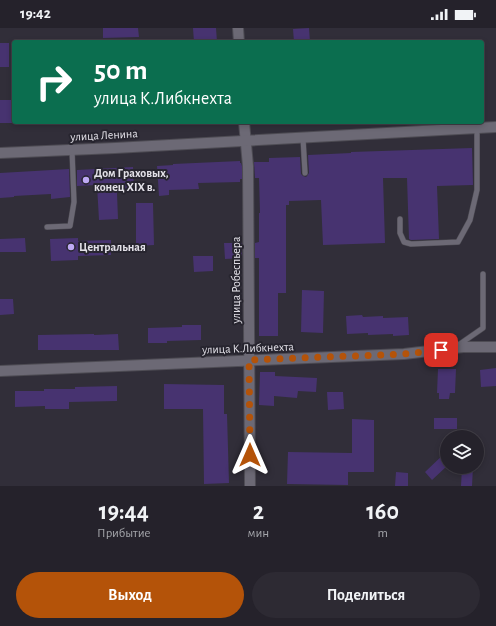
<!DOCTYPE html>
<html lang="ru">
<meta charset="utf-8">
<style>
body{margin:0;font-family:"Alegreya Sans",sans-serif;background:#2d2a33;color:#f1f3f6;height:100vh;display:flex;flex-direction:column;font-size:15px;white-space:nowrap}
*{box-sizing:border-box;margin:0}
p{font-size:13px;color:#a3a4a9}
.icon{flex:none;width:22px;height:22px;fill:none;stroke:currentColor;stroke-width:2;stroke-linecap:round;stroke-linejoin:round}
.map{position:relative;height:458px;overflow:hidden}
.side{display:flex;flex-direction:column;background:#25222b;flex:1}
.side>*{flex:none}
.hud{position:absolute;left:12px;top:12px;width:472px;height:84px;border-radius:4px;box-shadow:0 2px 6px #0003,0 0 0 1px #423f47;background:#0b6e4f;color:#fff;overflow:hidden}
.fabs{position:absolute;left:440px;top:402px;display:grid;gap:8px}
.fabs a{display:grid;place-items:center;width:44px;height:44px;border-radius:50%;background:#25222b;box-shadow:0 2px 6px #0003,0 0 0 1px #423f47;font-size:20px}
.pin{position:absolute;display:grid;place-items:center;width:34px;height:34px;color:#fff;margin:-17px;border-radius:8px;box-shadow:0 2px 6px #0006}
.me{position:absolute;width:44px;margin:-22px;rotate:0deg;stroke-linejoin:round;filter:drop-shadow(0 0 3px #0008)}
.turn{display:flex;align-items:center;gap:14px;height:84px;padding:0 16px;font-size:18px}
.turn .icon{width:52px;height:52px;stroke-width:2.5}
.turn b{display:block;font-size:28px;line-height:34px}
.eta{display:flex;justify-content:space-evenly;align-items:center;height:68px;text-align:center}
.eta b{font-size:24px;font-weight:700;line-height:28px}
.button{display:flex;gap:8px;margin-top:auto;padding:8px 16px}
.button a{flex:1;height:46px;border-radius:24px;background:#b45309;color:#fff;font-size:16px;font-weight:700;line-height:46px;text-align:center}
.button a+a{background:#2d2a33;color:#f1f3f6}
.status{display:flex;justify-content:space-between;align-items:center;height:28px;padding:0 20px;background:#25222b;direction:ltr}
.status svg{height:11px;fill:currentColor}
.map>svg:first-child{display:block}
.building{fill:#473370}
.lines{fill:none;stroke-linecap:round;stroke-linejoin:round}
.lane-casing{stroke:#4e4c54;stroke-width:6}
.street-casing{stroke:#4e4c54;stroke-width:12}
.secondary-casing{stroke:#4e4c54;stroke-width:12}
.lane{stroke:#6c6975;stroke-width:5}
.street{stroke:#6c6975;stroke-width:10}
.secondary{stroke:#6c6975;stroke-width:10}
.route{stroke:#b45309;stroke-width:7;stroke-dasharray:0 12.6}
.poi-dot{fill:#bea9f4;stroke:#27252f;stroke-width:1.5}
.labels{text-anchor:middle;dominant-baseline:central;stroke-width:4;stroke-linejoin:round;paint-order:stroke}
.street-label{font-size:12px;fill:#e3e1e8;stroke:#27252f}
.poi-label{font-size:12px;font-weight:bold;fill:#e3e1e8;stroke:#27252f;text-anchor:start}
</style>
<div class="status"><b>19:42</b><svg viewBox="0 0 49 12"><path d="M0 12V9h3v3zM5 12V6h3v6zM10 12V3h3v9zM15 12V0h3v12zM26 1h20v11H26zM47 4h2v5h-2z"/></svg></div>
<div class="map">
<svg width="496" height="458" viewBox="0 0 496 458">
<rect width="100%" height="100%" fill="#312e39"/>
<path class="building" d="M103,0h35l1,9 -36,1z
M193,0h23l1,14h-23z
M309,0l1,14h-16l-1,-13z
M0,15h9v24h-9z
M0,72h14v23h-14z
M472,120l1,37 -36,1 2,53 -28,1 -2,-1 -2,-61h-24l2,65 -62,2 -2,-45 -32,1v4h-3v88h-8v43h-19v-78h-4v-15l4,-1v-29h1l-1,-35h-4l-1,-16h15v-4l31,-1 1,17 2,2 3,1 1,-1 2,-3 -1,-18 43,-2v-1z
M240,133v2h1l1,3v13h-2v3l-42,1 1,6 -30,1v5l-10,1 -2,-30 16,-1v-1z
M133,139l1,25 -17,1 1,26 -19,1 -2,-35 -20,1v-16z
M69,141l1,28 -19,2v-5l-37,2v1l-14,1v-25z
M136,175h17l1,42 -18,1z
M25,210l1,14h-26v-13z
M78,210v3l33,-1v15l-33,1v4l-27,1 -1,-22z
M224,215h18v15l-17,1z
M193,228h20v15l-19,1z
M302,262l22,1 -1,42 -22,-1z
M0,271h13l1,15 -14,1z
M362,287l1,2 20,-1v2l25,-1 1,18 -16,1v-2l-25,1v-2l-21,1 -1,-18z
M182,297h19v15l-34,1v2h-19v-15l34,-1z
M94,306v1l24,-1 1,16h-81v-15z
M496,340v18l-15,1 -1,-17z
M438,341h18l-1,24h-5l-1,6h-10v-6h-2z
M260,344h15v4l42,2 -1,14 -18,-1 -1,7 -23,-2v10l-15,-1z
M164,356l60,1v29h3l2,69 -25,1 -1,-75h-39z
M117,358v15l-48,1v7h-24v-3l-30,1v-16h29v-2h31v-2z
M327,364h16l1,17 -16,1z
M434,390h23v11h-23z
M352,391l22,1v52h-26v13l-61,-1 1,-32 64,1z
M447,423v15l-15,14 -7,-8z
M462,439h11l-1,19h-11z
M396,444l12,1v13h-13z"/>
<g class="lines">
<g class="lane-casing">
<path id="lane" d="M303,110l2,35
M400,191v14l4,9 7,2 47,-2 12,-22 7,-30v-62
M47,199l23,-1 4,-24 -2,-52
M457,318l26,-18v-54"/>
</g>
<g class="street-casing">
<path id="street" d="M238,0l1,14
M244,94l4,44 2,320
M0,343l404,-17 59,-7h33"/>
</g>
<g class="secondary-casing">
<path id="secondary" d="M0,125l115,-5 381,-21"/>
</g>
<use href="#lane" class="lane"/>
<use href="#street" class="street"/>
<use href="#secondary" class="secondary"/>
</g>
<g class="lines">
<path class="route" d="M250,427l-1,-95 155,-6 37,-4"/>
</g>
<g class="poi-dot">
<circle cx="86" cy="152" r="4"/>
<circle cx="71" cy="219" r="4"/>
</g>
<g class="labels">
<g class="street-label">
<text transform="translate(104 107) rotate(-3)">улица Ленина</text>
<text transform="translate(236 252) rotate(-90)">улица Робеспьера</text>
<text transform="translate(248 320) rotate(-2)">улица К.Либкнехта</text>
</g>
<g class="poi-label">
<text x="94" y="145">Дом Граховых,<tspan x="94" dy="14">конец XIX в.</tspan></text>
<text x="79" y="219">Центральная</text>
</g>
</g>
</svg>
<div class="fabs">
<a><svg class="icon" aria-label="layers" viewBox="0 0 24 24"><path d="M12 4l9 5-9 5-9-5zM3 14l9 5 9-5"/></svg></a>
</div>
<div class="pin" style="left:441px;top:322px;background:#d93025"><svg class="icon" aria-label="arrive" viewBox="0 0 24 24"><path d="M6 21V4h12l-3 4 3 4H6"/></svg></div>
<svg class="me" style="left:250px;top:427px" viewBox="-20 -20 40 40"><path d="M0-17L14 15 0 8-14 15z" fill="#b45309" stroke="#fff" stroke-width="4"/></svg>
<div class="hud">
<div class="turn"><svg class="icon" aria-label="right" viewBox="0 0 24 24"><path d="M7 20v-9h11M14 6l5 5-5 5"/></svg><div><b>50 m</b>улица К.Либкнехта</div></div>
</div>
</div>
<section class="side">
<div class="eta">
<div><b>19:44</b><p>Прибытие</p></div>
<div><b>2</b><p>мин</p></div>
<div><b>160</b><p>m</p></div>
</div>
<div class="button"><a>Выход</a><a>Поделиться</a></div>
</section>
